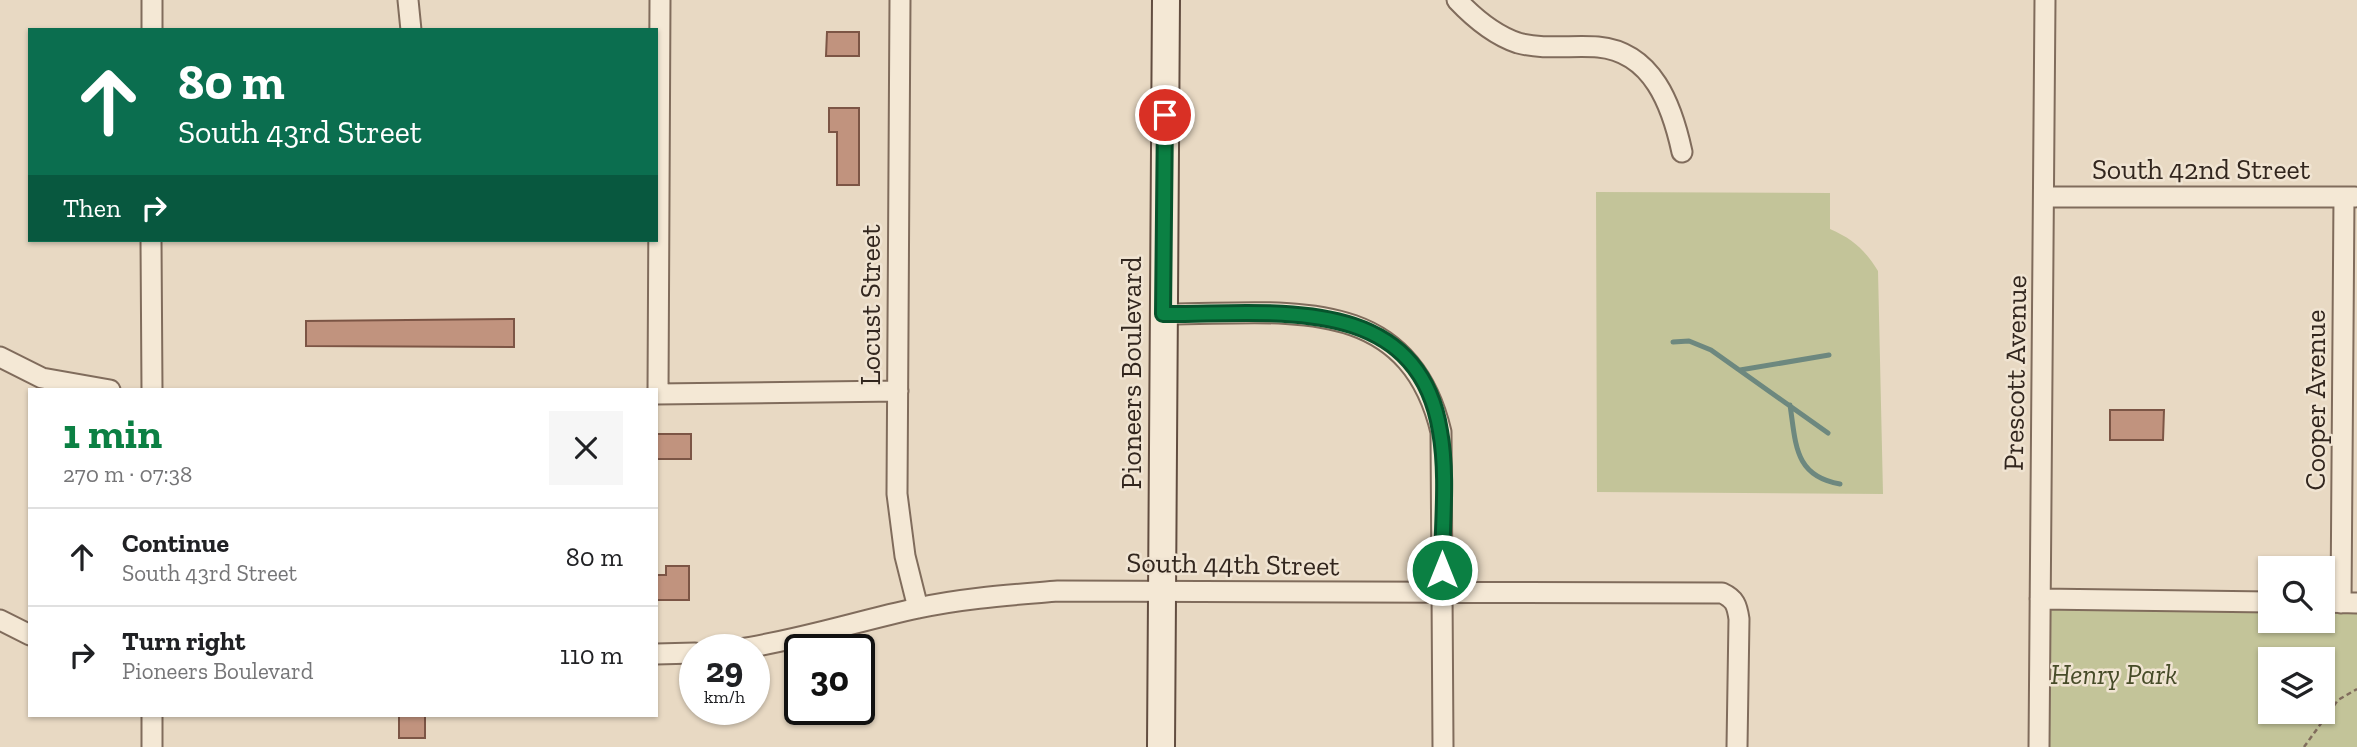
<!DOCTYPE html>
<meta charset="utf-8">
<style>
body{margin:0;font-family:"Zilla Slab",serif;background:#f6f6f6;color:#202124;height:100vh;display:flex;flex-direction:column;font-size:26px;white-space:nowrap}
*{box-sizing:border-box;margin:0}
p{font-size:23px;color:#757577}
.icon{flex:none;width:38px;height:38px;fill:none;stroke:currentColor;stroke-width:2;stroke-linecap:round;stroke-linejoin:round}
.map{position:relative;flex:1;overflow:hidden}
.sheet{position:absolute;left:28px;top:388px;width:630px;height:329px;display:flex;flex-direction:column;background:#fff;border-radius:0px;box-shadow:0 2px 5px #0004}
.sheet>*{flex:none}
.hud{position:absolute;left:28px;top:28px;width:630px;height:214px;border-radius:0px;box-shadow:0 2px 5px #0004;background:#0b6e4f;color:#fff;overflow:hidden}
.fabs{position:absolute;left:2258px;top:556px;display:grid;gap:14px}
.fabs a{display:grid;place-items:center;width:77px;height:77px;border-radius:0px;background:#fff;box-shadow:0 2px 5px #0004;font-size:35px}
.speed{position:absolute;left:679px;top:634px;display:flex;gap:14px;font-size:35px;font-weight:700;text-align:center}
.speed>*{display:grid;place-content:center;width:91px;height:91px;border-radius:50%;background:#fff;box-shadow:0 2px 5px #0004;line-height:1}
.speed small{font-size:18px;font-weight:400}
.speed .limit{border:4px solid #111;border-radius:10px;background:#fff;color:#111}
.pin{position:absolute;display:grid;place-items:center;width:60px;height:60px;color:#fff;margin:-30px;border:4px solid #fff;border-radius:50%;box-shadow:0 2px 7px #0007}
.me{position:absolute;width:77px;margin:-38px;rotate:0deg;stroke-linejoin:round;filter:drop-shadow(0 0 5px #0008)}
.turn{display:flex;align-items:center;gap:24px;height:147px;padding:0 35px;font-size:32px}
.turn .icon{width:91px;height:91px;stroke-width:2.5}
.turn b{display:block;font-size:49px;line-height:60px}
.then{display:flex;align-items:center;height:66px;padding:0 35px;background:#0003;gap:14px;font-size:26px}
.round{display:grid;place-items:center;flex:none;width:74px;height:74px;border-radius:0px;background:#f6f6f6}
.overview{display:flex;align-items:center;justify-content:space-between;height:119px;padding:0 35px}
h1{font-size:42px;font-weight:800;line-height:52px;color:#0b8043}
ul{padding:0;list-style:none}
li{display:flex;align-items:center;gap:21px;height:98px;padding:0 35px;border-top:2px solid #e0e0e0}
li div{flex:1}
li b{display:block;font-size:26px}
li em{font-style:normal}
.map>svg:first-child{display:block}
.green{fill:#c3c499;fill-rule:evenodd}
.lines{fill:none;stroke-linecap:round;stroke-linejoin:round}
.stream{stroke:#6d887f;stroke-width:5}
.building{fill:#c1937e;stroke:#7c5545;stroke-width:2}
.minor-casing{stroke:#806c5c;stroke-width:23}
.secondary-casing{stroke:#624d40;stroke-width:30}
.path{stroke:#806c5c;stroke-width:2.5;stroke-dasharray:5 3.5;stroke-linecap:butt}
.minor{stroke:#f4e8d5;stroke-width:19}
.secondary{stroke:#f4e8d5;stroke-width:26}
.route-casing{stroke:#07532c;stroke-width:18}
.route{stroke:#0b8043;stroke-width:12}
.labels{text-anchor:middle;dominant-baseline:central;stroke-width:5;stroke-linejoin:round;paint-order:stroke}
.street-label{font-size:28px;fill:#32261e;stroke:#f0e4d2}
.park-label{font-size:28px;font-style:italic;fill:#464b28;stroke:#f0e4d2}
</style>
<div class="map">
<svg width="2357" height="747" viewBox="0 0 2357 747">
<rect width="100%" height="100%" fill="#e8d9c3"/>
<path class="green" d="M1596,192l234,1v36c23,10 35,21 48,42l5,223 -286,-2z
M2040,599l230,3v19h52v-19l35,1v144h-318zM2270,660h52v52h-52z"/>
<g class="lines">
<path class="stream" d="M1673,342l16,-1 22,9 117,83
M1740,370l89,-15
M1790,405c6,39 4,71 50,79"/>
</g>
<path class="building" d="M827,32h32v24h-33z
M829,108h30v77h-22v-53h-8z
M514,319v28l-208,-1v-25z
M2110,410h54l-1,30h-53z
M656,434h35v25h-35z
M666,566h23v34h-33v-25h10z
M399,716h26v22h-26z"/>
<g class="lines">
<g class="minor-casing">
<path id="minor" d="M408,0l3,30
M900,0l-3,494 8,62 13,52
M1457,0c17,18 37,35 61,43 26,7 54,2 80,4 55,5 74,59 84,105
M152,30v-30
M2044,197h311
M151,240l1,150
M1163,314c115,1 244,-26 278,118l2,315
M0,357l42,21 68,12
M656,394l242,-3
M658,394l2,-394
M2040,599l230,3
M2322,602l35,1
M2341,603l3,-406
M0,620l30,15
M739,649c61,-9 119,-28 179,-41 46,-10 93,-13 140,-17l664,2c13,6 15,12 17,26l-2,128
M656,654l39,-1
M152,716v31
M2039,747l6,-747"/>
</g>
<g class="secondary-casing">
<path id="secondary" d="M1161,747l5,-747"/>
</g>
<path class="path" d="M2304,747l34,-47 19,-11"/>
<use href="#minor" class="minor"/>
<use href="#secondary" class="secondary"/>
</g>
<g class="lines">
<g class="route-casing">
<path id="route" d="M1165,115l-2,199c105,1 254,-24 277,117 8,45 2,94 2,139"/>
</g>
<use href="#route" class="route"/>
</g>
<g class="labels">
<g class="street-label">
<text x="2201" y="169">South 42nd Street</text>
<text transform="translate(870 305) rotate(-90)">Locust Street</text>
<text transform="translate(1131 373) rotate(-90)">Pioneers Boulevard</text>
<text transform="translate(2015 373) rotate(-89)">Prescott Avenue</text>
<text transform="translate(2315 400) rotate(-90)">Cooper Avenue</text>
<text transform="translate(1233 564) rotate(1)">South 44th Street</text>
</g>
<g class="park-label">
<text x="2114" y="674">Henry Park</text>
</g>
</g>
</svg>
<div class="fabs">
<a><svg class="icon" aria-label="search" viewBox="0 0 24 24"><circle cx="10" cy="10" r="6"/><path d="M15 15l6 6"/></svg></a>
<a><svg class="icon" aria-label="layers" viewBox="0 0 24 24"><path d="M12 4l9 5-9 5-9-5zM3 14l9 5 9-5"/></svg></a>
</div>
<div class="speed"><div>29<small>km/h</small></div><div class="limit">30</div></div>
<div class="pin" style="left:1165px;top:115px;background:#d93025"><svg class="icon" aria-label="arrive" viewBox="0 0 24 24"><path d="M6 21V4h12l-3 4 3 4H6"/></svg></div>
<svg class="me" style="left:1442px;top:570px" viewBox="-20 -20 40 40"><circle r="17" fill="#0b8043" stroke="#fff" stroke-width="3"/><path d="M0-11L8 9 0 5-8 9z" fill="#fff"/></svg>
<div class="hud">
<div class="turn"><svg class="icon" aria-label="ahead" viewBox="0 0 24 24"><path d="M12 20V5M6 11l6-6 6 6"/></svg><div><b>80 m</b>South 43rd Street</div></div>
<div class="then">Then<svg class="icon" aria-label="right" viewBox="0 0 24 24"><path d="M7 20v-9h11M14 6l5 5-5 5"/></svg></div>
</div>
<section class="sheet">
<div class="overview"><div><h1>1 min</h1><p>270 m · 07:38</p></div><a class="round"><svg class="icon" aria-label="close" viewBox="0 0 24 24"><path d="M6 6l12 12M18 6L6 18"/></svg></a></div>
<ul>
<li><svg class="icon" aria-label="ahead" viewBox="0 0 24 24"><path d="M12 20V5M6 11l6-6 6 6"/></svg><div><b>Continue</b><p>South 43rd Street</p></div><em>80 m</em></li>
<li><svg class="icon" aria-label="right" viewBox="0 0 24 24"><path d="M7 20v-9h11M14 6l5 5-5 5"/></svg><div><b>Turn right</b><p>Pioneers Boulevard</p></div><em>110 m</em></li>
</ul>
</section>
</div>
